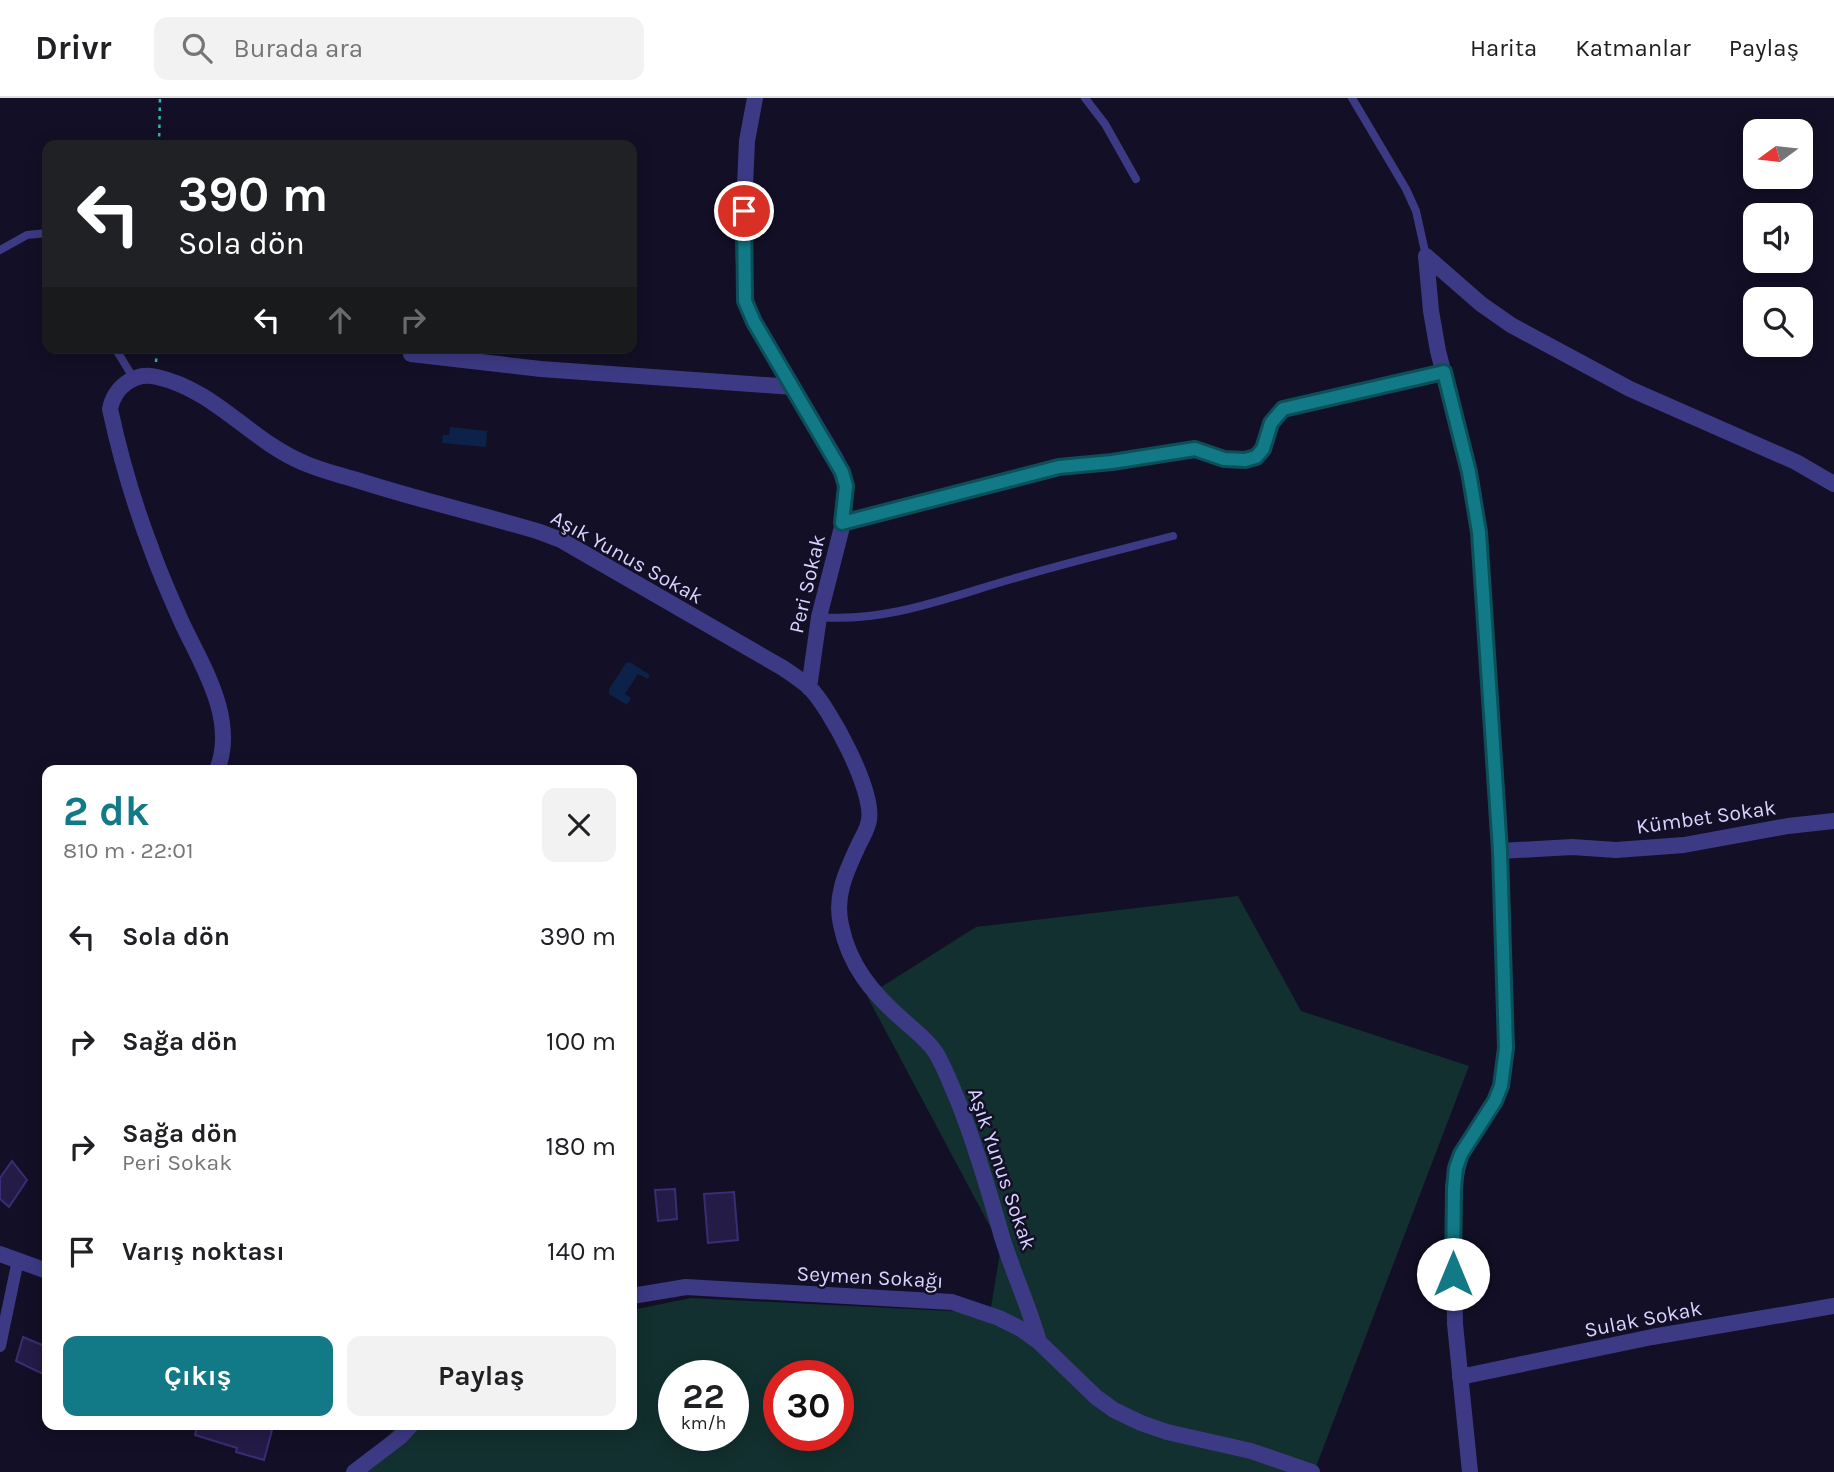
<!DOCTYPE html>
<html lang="tr">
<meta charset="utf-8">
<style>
body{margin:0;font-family:Karla,sans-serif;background:#f2f2f2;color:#202124;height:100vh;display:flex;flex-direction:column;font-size:26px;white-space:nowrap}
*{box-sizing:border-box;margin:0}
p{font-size:23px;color:#757577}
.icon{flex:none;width:38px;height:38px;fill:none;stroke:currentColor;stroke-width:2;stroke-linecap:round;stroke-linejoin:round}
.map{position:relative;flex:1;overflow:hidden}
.panel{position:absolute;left:42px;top:667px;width:595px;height:665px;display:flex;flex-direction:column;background:#fff;border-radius:14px;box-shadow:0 4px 18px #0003}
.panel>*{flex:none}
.banner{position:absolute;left:42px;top:42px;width:595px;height:214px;border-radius:14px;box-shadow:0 4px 18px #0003;background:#202124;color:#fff;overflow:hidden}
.needle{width:46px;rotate:255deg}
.controls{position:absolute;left:1743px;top:21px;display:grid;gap:14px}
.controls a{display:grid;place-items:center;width:70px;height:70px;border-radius:14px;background:#fff;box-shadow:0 4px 18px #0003;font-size:35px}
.speed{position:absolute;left:658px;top:1262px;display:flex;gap:14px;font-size:35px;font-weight:700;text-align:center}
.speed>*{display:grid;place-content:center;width:91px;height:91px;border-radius:50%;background:#fff;box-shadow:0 4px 18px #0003;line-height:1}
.speed small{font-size:18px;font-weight:400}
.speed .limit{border:10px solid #d22;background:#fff;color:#111}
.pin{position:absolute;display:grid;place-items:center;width:60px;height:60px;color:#fff;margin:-30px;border:4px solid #fff;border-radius:50%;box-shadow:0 2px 7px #0007}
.me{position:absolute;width:77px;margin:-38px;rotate:0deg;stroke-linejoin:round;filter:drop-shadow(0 0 5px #0008)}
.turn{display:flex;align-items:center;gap:24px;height:147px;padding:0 21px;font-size:32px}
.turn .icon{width:91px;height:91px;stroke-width:2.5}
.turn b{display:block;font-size:49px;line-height:60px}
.lanes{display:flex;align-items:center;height:66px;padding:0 21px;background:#0003;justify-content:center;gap:35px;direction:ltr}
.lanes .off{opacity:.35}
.round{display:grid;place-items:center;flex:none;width:74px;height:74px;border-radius:14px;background:#f2f2f2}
.head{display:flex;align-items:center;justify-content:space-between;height:119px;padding:0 21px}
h1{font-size:42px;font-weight:700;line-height:52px;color:#127987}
.button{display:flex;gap:14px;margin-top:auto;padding:14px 21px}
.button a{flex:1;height:80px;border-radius:14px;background:#127987;color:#fff;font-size:28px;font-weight:700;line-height:80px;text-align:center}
.button a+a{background:#f2f2f2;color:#202124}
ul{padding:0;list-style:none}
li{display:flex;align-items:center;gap:21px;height:105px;padding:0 21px}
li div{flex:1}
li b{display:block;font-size:26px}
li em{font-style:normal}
header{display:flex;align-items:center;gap:42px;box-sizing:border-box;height:98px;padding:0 35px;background:#fff;border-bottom:2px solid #e0e0e0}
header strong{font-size:33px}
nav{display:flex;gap:38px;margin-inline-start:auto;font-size:24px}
.search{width:490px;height:63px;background:#f2f2f2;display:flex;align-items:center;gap:18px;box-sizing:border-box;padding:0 24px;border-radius:14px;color:#757577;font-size:26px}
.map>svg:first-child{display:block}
.green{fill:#12302f;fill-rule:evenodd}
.water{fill:#0c2248}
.building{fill:#241b47;stroke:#3b2d73;stroke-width:2}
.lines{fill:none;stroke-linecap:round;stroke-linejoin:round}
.path{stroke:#2fb8b0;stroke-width:2.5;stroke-dasharray:3.5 5;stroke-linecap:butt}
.service{stroke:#3d3a85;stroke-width:8}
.pedestrian{stroke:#3d3a85;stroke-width:12}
.minor{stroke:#3d3a85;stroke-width:16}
.route-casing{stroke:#0c4f58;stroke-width:18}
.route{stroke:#127987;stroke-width:12}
.labels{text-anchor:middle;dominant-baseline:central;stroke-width:5;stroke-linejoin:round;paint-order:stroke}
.street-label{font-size:21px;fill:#d9d4ff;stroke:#130f26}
</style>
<header>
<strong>Drivr</strong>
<div class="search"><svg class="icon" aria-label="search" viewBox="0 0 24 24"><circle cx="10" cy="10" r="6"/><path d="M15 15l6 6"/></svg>Burada ara</div>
<nav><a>Harita</a><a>Katmanlar</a><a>Paylaş</a></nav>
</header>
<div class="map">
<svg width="1834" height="1374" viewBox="0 0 1834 1374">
<rect width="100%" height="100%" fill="#130f26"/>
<path class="green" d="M1238,798l63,115 168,55 -155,406h-959l43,-47 234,-1v-114l59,-12 299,15 11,-66 -134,-251 109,-69zM674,1278h59v59h-59zM779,1278h59v59h-59z"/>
<path class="water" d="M450,329l37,4 -1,16 -44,-4 1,-8h6z
M630,564l20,13 -2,4 -10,-5 -13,20 6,4 -4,7 -18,-11v-5l17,-26z"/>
<path class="building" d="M12,1063l15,19 -18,27 -9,-8v-21z
M675,1091l2,30 -19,2 -3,-31z
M734,1094l4,48 -30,3 -4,-49z
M23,1239l24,10v29l-31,-15z
M198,1326h58l16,6 -8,30 -28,-8 1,-4 -42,-13z"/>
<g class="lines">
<path class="path" d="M159,47l1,-47
M156,264l1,-14"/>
<path class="service" d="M1085,0l20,26 31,55
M1352,0l54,91 10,22 10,45
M0,152l27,-15 20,-2
M115,250l19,31
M843,425l216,-56 80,-8 56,-10 29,10 21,1 11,-3 7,-8 8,-26 12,-14 161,-38
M819,519c67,6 130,-20 193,-38 53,-16 107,-29 161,-43"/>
<path class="pedestrian" d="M0,1248l18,-86"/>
<path class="minor" d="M755,0l-8,43 -4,89 2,71 9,21 82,137 10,27 -3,37 -24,94 -10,71
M1426,158l5,55 7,40 31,121 10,60 21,319 6,197 -5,38 -6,15 -34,53 -8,34 2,136 15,148
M1426,158l55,48 30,21 119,64 166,73 38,22
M411,256l130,15 252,18
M217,672c20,-50 -14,-103 -35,-147 -11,-25 -22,-49 -31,-75 -17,-44 -31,-93 -41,-139 4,-21 24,-38 47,-32 58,13 94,64 147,86 18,8 37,12 56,18 59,19 120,33 180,51l21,8 222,128c9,6 18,12 26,19 21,21 65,103 60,133 -1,8 -6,16 -10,24 -12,26 -25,51 -18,81 8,40 31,68 62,95 11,10 25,20 33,33 9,15 15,32 22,48 18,45 31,90 44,136 11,36 27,69 37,105
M1500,753l72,-4 44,3 68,-5 104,-19 46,-5
M0,1156l47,17
M632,1198l54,-9 266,15 47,16 22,11 18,13 57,55 18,13 27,13 26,9 84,19 61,21
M1460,1279l192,-40 182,-31
M354,1374l46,-35 12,-13"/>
</g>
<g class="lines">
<g class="route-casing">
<path id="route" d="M744,113l1,90 9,21 88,150 4,14 -4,37 217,-56 53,-5 83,-13 29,10 21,1 11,-3 7,-8 8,-26 12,-14 161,-37 25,100 10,60 21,319 6,197 -5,38 -6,15 -34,53 -5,14 -2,20 -1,86"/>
</g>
<use href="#route" class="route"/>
</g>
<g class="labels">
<g class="street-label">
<text transform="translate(627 459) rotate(29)">Aşık Yunus Sokak</text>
<text transform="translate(807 486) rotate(-77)">Peri Sokak</text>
<text transform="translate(1706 719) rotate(-8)">Kümbet Sokak</text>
<text transform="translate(1002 1071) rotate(71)">Aşık Yunus Sokak</text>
<text transform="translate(870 1179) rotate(3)">Seymen Sokağı</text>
<text transform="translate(1643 1221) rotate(-11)">Sulak Sokak</text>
</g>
</g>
</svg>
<div class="controls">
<a><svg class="needle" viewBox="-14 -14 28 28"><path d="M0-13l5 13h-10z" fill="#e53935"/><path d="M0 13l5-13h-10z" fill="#757577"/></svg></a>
<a><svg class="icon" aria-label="sound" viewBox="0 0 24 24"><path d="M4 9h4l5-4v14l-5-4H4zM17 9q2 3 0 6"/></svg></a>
<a><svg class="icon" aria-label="search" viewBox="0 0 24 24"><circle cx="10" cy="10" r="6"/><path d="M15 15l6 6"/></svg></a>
</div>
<div class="speed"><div>22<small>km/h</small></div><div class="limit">30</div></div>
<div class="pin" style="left:744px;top:113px;background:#d93025"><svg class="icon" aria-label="arrive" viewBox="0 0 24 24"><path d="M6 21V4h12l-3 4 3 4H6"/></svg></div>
<svg class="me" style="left:1453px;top:1176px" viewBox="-20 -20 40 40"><circle r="19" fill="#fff"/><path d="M0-13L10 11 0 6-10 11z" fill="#127987"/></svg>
<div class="banner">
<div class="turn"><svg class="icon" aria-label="left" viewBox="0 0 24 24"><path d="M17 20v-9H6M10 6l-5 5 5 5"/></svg><div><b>390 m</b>Sola dön</div></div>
<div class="lanes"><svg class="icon" aria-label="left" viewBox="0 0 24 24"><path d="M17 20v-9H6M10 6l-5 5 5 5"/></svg><svg class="icon off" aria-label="ahead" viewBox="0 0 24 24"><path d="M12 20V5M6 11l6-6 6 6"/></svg><svg class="icon off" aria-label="right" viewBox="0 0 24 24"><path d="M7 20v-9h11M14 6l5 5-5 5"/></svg></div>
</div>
<section class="panel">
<div class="head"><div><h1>2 dk</h1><p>810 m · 22:01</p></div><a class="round"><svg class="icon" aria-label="close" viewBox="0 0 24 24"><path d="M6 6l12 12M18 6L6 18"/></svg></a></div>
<ul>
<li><svg class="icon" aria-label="left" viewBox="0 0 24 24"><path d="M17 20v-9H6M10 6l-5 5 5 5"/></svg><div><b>Sola dön</b></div><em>390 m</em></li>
<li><svg class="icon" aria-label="right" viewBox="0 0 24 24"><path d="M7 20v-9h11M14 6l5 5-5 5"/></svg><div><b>Sağa dön</b></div><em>100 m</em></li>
<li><svg class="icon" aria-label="right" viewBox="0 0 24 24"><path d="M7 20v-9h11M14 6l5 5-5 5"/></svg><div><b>Sağa dön</b><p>Peri Sokak</p></div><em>180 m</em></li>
<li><svg class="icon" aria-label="arrive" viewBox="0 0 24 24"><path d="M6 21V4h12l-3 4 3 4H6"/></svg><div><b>Varış noktası</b></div><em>140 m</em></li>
</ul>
<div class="button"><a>Çıkış</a><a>Paylaş</a></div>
</section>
</div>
